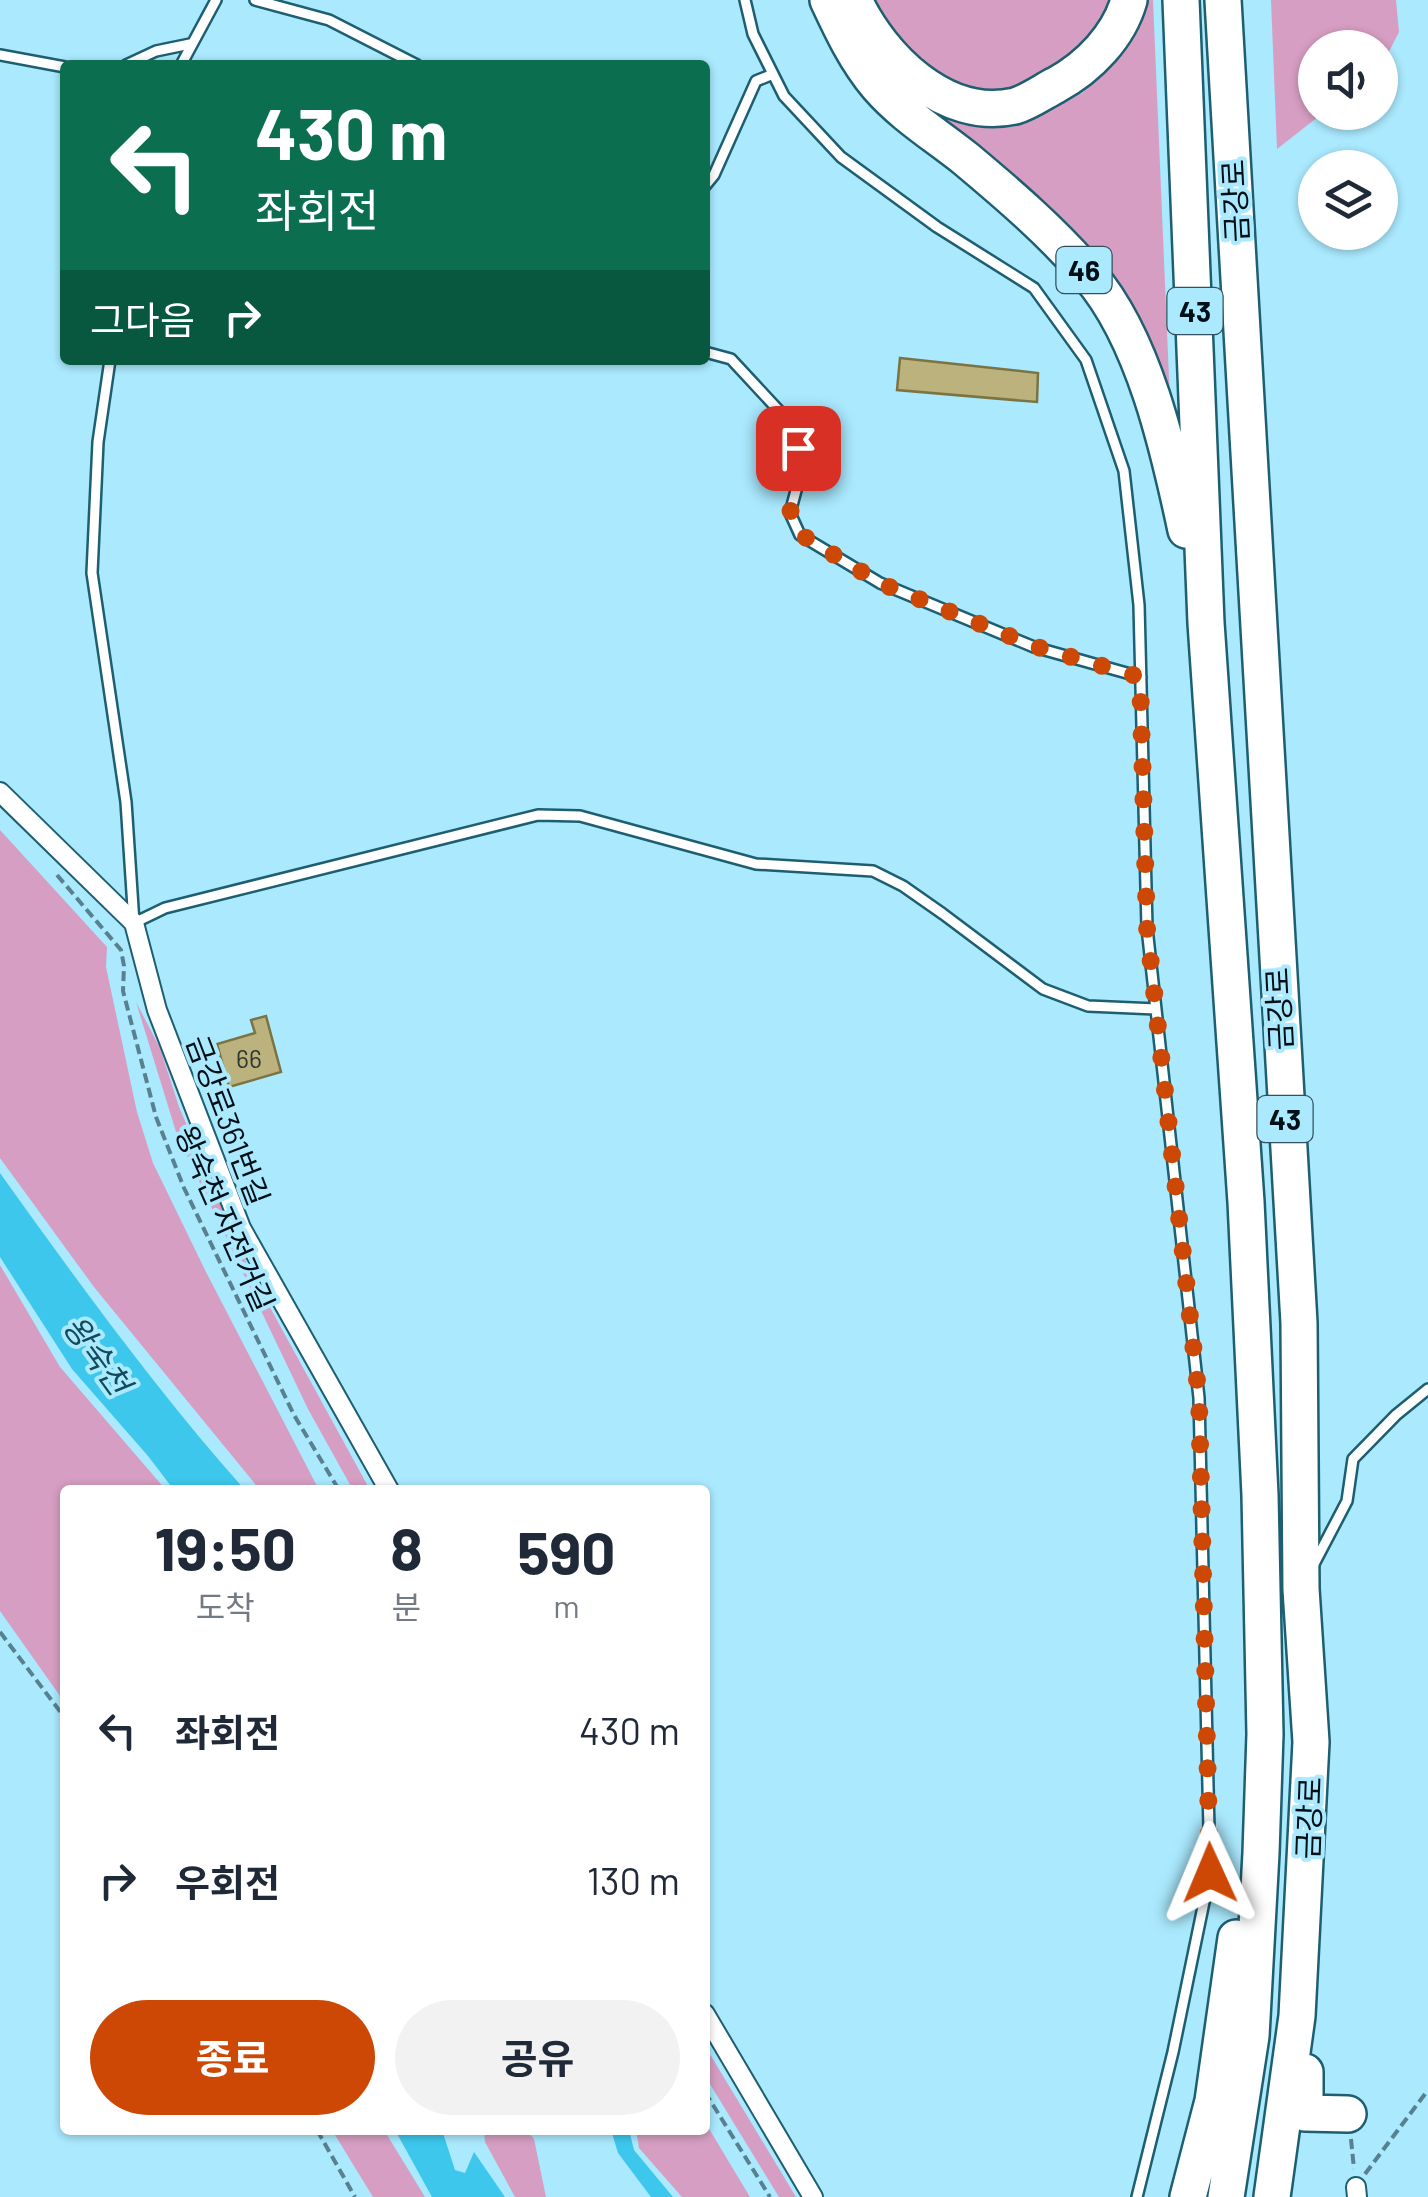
<!DOCTYPE html>
<html lang="ko">
<meta charset="utf-8">
<style>
body{margin:0;font-family:Barlow,"Noto Sans KR",sans-serif;background:#f2f2f3;color:#1f2937;height:100vh;display:flex;flex-direction:column;font-size:38px;white-space:nowrap}
*{box-sizing:border-box;margin:0}
p{font-size:32px;color:#747a83}
.icon{flex:none;width:55px;height:55px;fill:none;stroke:currentColor;stroke-width:2;stroke-linecap:round;stroke-linejoin:round}
.map{position:relative;flex:1;overflow:hidden}
.details{position:absolute;left:60px;top:1485px;width:650px;height:650px;display:flex;flex-direction:column;background:#fff;border-radius:10px;box-shadow:0 2px 8px #0004}
.details>*{flex:none}
.top-card{position:absolute;left:60px;top:60px;width:650px;height:305px;border-radius:10px;box-shadow:0 2px 8px #0004;background:#0b6e4f;color:#fff;overflow:hidden}
.buttons{position:absolute;left:1298px;top:30px;display:grid;gap:20px}
.buttons a{display:grid;place-items:center;width:100px;height:100px;border-radius:50%;background:#fff;box-shadow:0 2px 8px #0004;font-size:50px}
.pin{position:absolute;display:grid;place-items:center;width:85px;height:85px;color:#fff;margin:-42px;border-radius:20px;box-shadow:0 5px 15px #0006}
.me{position:absolute;width:110px;margin:-55px;rotate:359deg;stroke-linejoin:round;filter:drop-shadow(0 0 8px #0008)}
.turn{display:flex;align-items:center;gap:35px;height:210px;padding:0 30px;font-size:45px}
.turn .icon{width:130px;height:130px;stroke-width:2.5}
.turn b{display:block;font-size:70px;line-height:85px}
.then{display:flex;align-items:center;height:95px;padding:0 30px;background:#0003;gap:20px;font-size:38px}
.eta{display:flex;justify-content:space-evenly;align-items:center;height:170px;text-align:center}
.eta b{font-size:60px;font-weight:700;line-height:70px}
.primary-button{display:flex;gap:20px;margin-top:auto;padding:20px 30px}
.primary-button a{flex:1;height:115px;border-radius:60px;background:#cd4805;color:#fff;font-size:40px;font-weight:700;line-height:115px;text-align:center}
.primary-button a+a{background:#f2f2f3;color:#1f2937}
ul{padding:0;list-style:none}
li{display:flex;align-items:center;gap:30px;height:150px;padding:0 30px}
li div{flex:1}
li b{display:block;font-size:38px}
li em{font-style:normal}
.map>svg:first-child{display:block}
.green{fill:#d69ec2}
.water{fill:#3dc7ec}
.building{fill:#bbb27e;stroke:#7b7341;stroke-width:2.5}
.lines{fill:none;stroke-linecap:round;stroke-linejoin:round}
.lane-casing{stroke:#1d5f71;stroke-width:14}
.street-casing{stroke:#1d5f71;stroke-width:22}
.highway-casing{stroke:#1d5f71;stroke-width:40}
.path{stroke:#58808f;stroke-width:4;stroke-dasharray:10 5;stroke-linecap:butt}
.lane{stroke:#fff;stroke-width:9}
.street{stroke:#fff;stroke-width:18}
.highway{stroke:#fff;stroke-width:35}
.route{stroke:#cd4805;stroke-width:18;stroke-dasharray:0 32.4}
.labels{text-anchor:middle;dominant-baseline:central;stroke-width:8;stroke-linejoin:round;paint-order:stroke}
.number-label{font-size:25px;fill:#2f3830}
.shield{fill:#aae9fe;stroke:#33505c;stroke-width:2.5}
.shield-label{font-size:28px;font-weight:bold;fill:#000f16}
.street-label{font-size:30px;fill:#000f16;stroke:#aae9fe}
.water-label{font-size:32px;font-style:italic;fill:#124b5b;stroke:#aae9fe}
</style>
<div class="map">
<svg width="1428" height="2197" viewBox="0 0 1428 2197">
<rect width="100%" height="100%" fill="#aae9fe"/>
<path class="green" d="M872,0h247l-21,45 -62,47 -73,3 -60,-36z
M1139,0h14l17,402 -35,-72 -210,-224 60,15 46,-1 51,-27 35,-35z
M1271,0h125l3,32 -19,37v-21h-65v64l8,1 -46,36z
M0,830l107,117 -1,20 31,145 16,51 53,109 113,218h-59l-166,-203 -94,-129z
M136,1002l24,46 19,59 70,162 121,221h-17l-45,-81 -131,-274z
M0,1265l60,102 106,123h-101v213l-65,-92z
M705,2046l91,151h-17l-74,-121z
M705,2122l45,75h-68l-43,-49 -3,-18h69z
M332,2130h52l41,67h-52z
M484,2130h42l8,9 12,58h-31l-30,-55z"/>
<path class="water" d="M0,1173c78,109 156,217 245,317h-71l-26,-34 -76,-87 -72,-112z
M395,2130h47l13,40 10,3 9,-21 31,45h-73z
M611,2130h18l5,20 39,47h-22l-33,-44z"/>
<path class="building" d="M900,358l138,15 -1,29 -140,-12z
M266,1016l15,56 -52,15 -12,-43 38,-11 -4,-13z"/>
<g class="lines">
<g class="lane-casing">
<path id="lane" d="M255,0l74,20 88,45
M745,0l8,34 31,62 57,61 96,70 97,61 52,72 38,111 15,134 8,323 52,470 11,475 -37,179 -36,145
M0,55l65,12
M126,65l30,-14 34,-7
M181,65l35,-65
M705,186l9,-11 42,-94 17,-7
M705,352l26,7 64,69 7,40 -12,45 10,22 80,48 154,64 107,30
M110,360l-12,82 -6,131 34,229 8,121 31,-15 373,-93 42,1 176,48 117,7 30,15 40,28 100,75 45,17 68,3
M1314,1564l33,-63 6,-42 43,-44 32,-26"/>
</g>
<g class="street-casing">
<path id="street" d="M0,792l134,131 23,87 84,218 148,262
M705,2014l108,183
M1356,2187l1,10"/>
</g>
<g class="highway-casing">
<path id="highway" d="M828,0c14,30 28,60 50,86 25,29 58,49 88,73 43,36 86,73 123,116 55,63 80,175 97,255
M854,0c27,58 91,122 161,106 14,-4 29,-15 41,-21 33,-18 63,-49 73,-85
M1181,0l25,623 40,579 14,293 5,239 -4,119 -10,183 -25,161
M1223,0l76,1323 2,266 10,153 -14,274 -25,181
M1305,2072v41l43,1
M1188,2197l25,-96 23,-163"/>
</g>
<path class="path" d="M57,875l64,75 3,16 -1,25 33,126 28,71 110,227 45,75
M0,1632l65,86
M705,2092l65,105
M317,2130l38,67
M1351,2139l3,30
M1365,2174l63,-84"/>
<use href="#lane" class="lane"/>
<use href="#street" class="street"/>
<use href="#highway" class="highway"/>
</g>
<g class="lines">
<path class="route" d="M798,448l4,20 -12,45 10,21 80,49 154,63 106,31 7,251 52,470 11,475"/>
</g>
<g class="labels">
<g class="number-label">
<text x="249" y="1058">66</text>
</g>
<g class="shield">
<rect x="1056.5" y="247" width="55" height="46" rx="8"/>
<rect x="1167.5" y="288" width="55" height="46" rx="8"/>
<rect x="1257.5" y="1096" width="55" height="46" rx="8"/>
</g>
<g class="shield-label">
<text x="1084" y="270">46</text>
<text x="1195" y="311">43</text>
<text x="1285" y="1119">43</text>
</g>
<g class="street-label">
<text transform="translate(1234 201) rotate(-93)">금강로</text>
<text transform="translate(1278 1009) rotate(-93)">금강로</text>
<text transform="translate(229 1120) rotate(69)">금강로361번길</text>
<text transform="translate(226 1218) rotate(66)">왕숙천 자전거길</text>
<text transform="translate(1308 1818) rotate(-88)">금강로</text>
</g>
<g class="water-label">
<text transform="translate(98 1354) rotate(54)">왕숙천</text>
</g>
</g>
</svg>
<div class="buttons">
<a><svg class="icon" aria-label="sound" viewBox="0 0 24 24"><path d="M4 9h4l5-4v14l-5-4H4zM17 9q2 3 0 6"/></svg></a>
<a><svg class="icon" aria-label="layers" viewBox="0 0 24 24"><path d="M12 4l9 5-9 5-9-5zM3 14l9 5 9-5"/></svg></a>
</div>
<div class="pin" style="left:798px;top:448px;background:#d93025"><svg class="icon" aria-label="arrive" viewBox="0 0 24 24"><path d="M6 21V4h12l-3 4 3 4H6"/></svg></div>
<svg class="me" style="left:1210px;top:1873px" viewBox="-20 -20 40 40"><path d="M0-17L14 15 0 8-14 15z" fill="#cd4805" stroke="#fff" stroke-width="4"/></svg>
<div class="top-card">
<div class="turn"><svg class="icon" aria-label="left" viewBox="0 0 24 24"><path d="M17 20v-9H6M10 6l-5 5 5 5"/></svg><div><b>430 m</b>좌회전</div></div>
<div class="then">그다음<svg class="icon" aria-label="right" viewBox="0 0 24 24"><path d="M7 20v-9h11M14 6l5 5-5 5"/></svg></div>
</div>
<section class="details">
<div class="eta">
<div><b>19:50</b><p>도착</p></div>
<div><b>8</b><p>분</p></div>
<div><b>590</b><p>m</p></div>
</div>
<ul>
<li><svg class="icon" aria-label="left" viewBox="0 0 24 24"><path d="M17 20v-9H6M10 6l-5 5 5 5"/></svg><div><b>좌회전</b></div><em>430 m</em></li>
<li><svg class="icon" aria-label="right" viewBox="0 0 24 24"><path d="M7 20v-9h11M14 6l5 5-5 5"/></svg><div><b>우회전</b></div><em>130 m</em></li>
</ul>
<div class="primary-button"><a>종료</a><a>공유</a></div>
</section>
</div>
